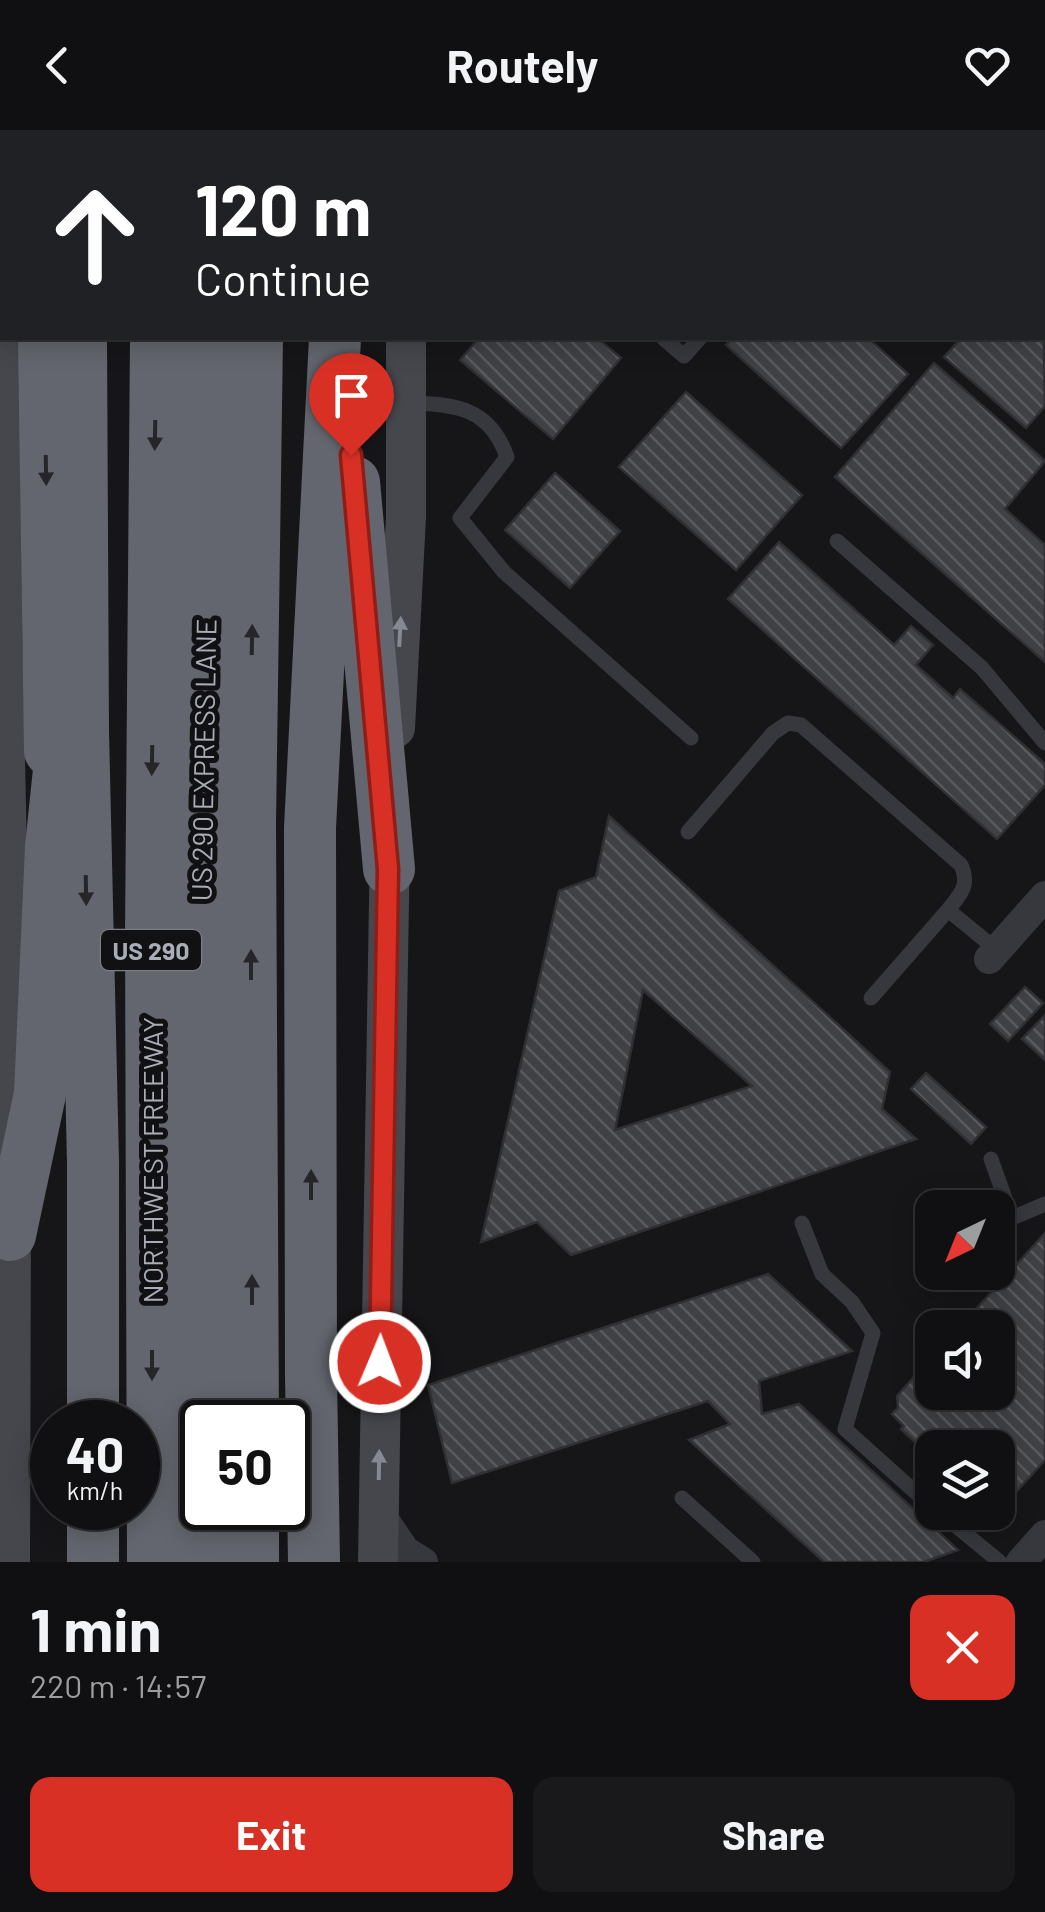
<!DOCTYPE html>
<meta charset="utf-8">
<style>
body{margin:0;font-family:Barlow,sans-serif;background:#19191b;color:#f1f3f6;height:100vh;display:flex;flex-direction:column;font-size:38px;white-space:nowrap}
*{box-sizing:border-box;margin:0}
p{font-size:32px;color:#9c9d9f}
.icon{flex:none;width:55px;height:55px;fill:none;stroke:currentColor;stroke-width:2;stroke-linecap:round;stroke-linejoin:round}
.map{position:relative;height:1432px;overflow:hidden}
.sheet{display:flex;flex-direction:column;background:#101012;flex:1}
.sheet>*{flex:none}
.top-card{position:absolute;left:0px;top:0px;width:1045px;height:210px;box-shadow:0 5px 25px #0003,0 0 0 2px #303032;background:#202124;color:#fff;overflow:hidden}
.needle{width:65px;rotate:223deg}
.controls{position:absolute;left:915px;top:1060px;display:grid;gap:20px}
.controls a{display:grid;place-items:center;width:100px;height:100px;border-radius:20px;background:#101012;box-shadow:0 5px 25px #0003,0 0 0 2px #303032;font-size:50px}
.speed{position:absolute;left:30px;top:1270px;display:flex;gap:20px;font-size:50px;font-weight:700;text-align:center}
.speed>*{display:grid;place-content:center;width:130px;height:130px;border-radius:50%;background:#101012;box-shadow:0 5px 25px #0003,0 0 0 2px #303032;line-height:1}
.speed small{font-size:25px;font-weight:400}
.speed .limit{border:5px solid #111;border-radius:15px;background:#fff;color:#111}
.pin{position:absolute;display:grid;place-items:center;width:85px;height:85px;color:#fff;margin:-102px -42px;border-radius:50% 50% 50% 0;rotate:-45deg;box-shadow:0 0 10px #0007}
.pin .icon{rotate:45deg}
.me{position:absolute;width:110px;margin:-55px;rotate:1deg;stroke-linejoin:round;filter:drop-shadow(0 0 8px #0008)}
.turn{display:flex;align-items:center;gap:35px;height:210px;padding:0 30px;font-size:45px}
.turn .icon{width:130px;height:130px;stroke-width:2.5}
.turn b{display:block;font-size:70px;line-height:85px}
.round{display:grid;place-items:center;flex:none;width:105px;height:105px;border-radius:20px;background:#19191b}
.overview{display:flex;align-items:center;justify-content:space-between;height:170px;padding:0 30px}
h1{font-size:60px;font-weight:700;line-height:75px}
.button{display:flex;gap:20px;margin-top:auto;padding:20px 30px}
.button a{flex:1;height:115px;border-radius:20px;background:#d93025;color:#fff;font-size:40px;font-weight:700;line-height:115px;text-align:center}
.button a+a{background:#19191b;color:#f1f3f6}
header{display:flex;justify-content:space-between;align-items:center;height:130px;padding:0 30px;background:#101012;font-size:45px;font-weight:700}
.map>svg:first-child{display:block}
.building{fill:url(#building-back-hatch);stroke:#303034;stroke-width:2.5;fill-rule:evenodd}
.lines{fill:none;stroke-linecap:round;stroke-linejoin:round}
.lane{stroke:#37383d;stroke-width:15}
.street{stroke:#37383d;stroke-width:30}
.secondary{stroke:#45474d;stroke-width:40}
.highway{stroke:#63666e;stroke-width:52}
.highway-bridge{stroke:#63666e;stroke-width:52}
.oneway{fill:#26262a}
.oneway2{fill:#858993}
.route-casing{stroke:#8d1f18;stroke-width:25}
.route{stroke:#d93025;stroke-width:18}
.labels{text-anchor:middle;dominant-baseline:central;stroke-width:10;stroke-linejoin:round;paint-order:stroke}
.shield{fill:#111113;stroke:#7b7e86;stroke-width:2.5}
.shield-label{font-size:25px;font-weight:bold;fill:#a8adb8}
.street-label{font-size:28px;fill:#a8adb8;stroke:#111113}
</style>
<header><svg class="icon" aria-label="back" viewBox="0 0 24 24"><path d="M15 5l-7 7 7 7"/></svg>Routely<svg class="icon" aria-label="heart" viewBox="0 0 24 24"><path d="M12 20l-8-8c-3-5 5-10 8-4 3-6 11-1 8 4z"/></svg></header>
<div class="map">
<svg width="1045" height="1432" viewBox="0 0 1045 1432">
<defs>
<pattern id="building-back-hatch" width="6" height="6" patternUnits="userSpaceOnUse" patternTransform="scale(2.5)"><rect width="6" height="6" fill="#404145"/><path d="M-1 5l2 2M0 0l6 6M5-1l2 2" fill="none" stroke="#595a5e"/></pattern>
</defs>
<rect width="100%" height="100%" fill="#161618"/>
<path class="building" d="M725,0h101l-2,2z
M930,0h115v46l-3,2v-46z
M1042,119l3,157 -19,22 -82,-71 17,-19h81z
M479,208h118l24,20 -68,81 -93,-79z
M733,208h135l40,36 -67,74 -115,-103z
M934,233l111,98 -40,48 40,36v117l-210,-185z
M686,262l116,103 -66,75 -117,-103z
M555,343l65,58 -50,57 -65,-58z
M779,412l115,103 17,-19 22,19 -17,20 37,33 7,-9 85,75v21l-48,54 -269,-240z
M609,686l281,256 -8,37 34,30 -345,116 -34,-33 -56,20 78,-351 37,-14zM643,860l109,96 -137,44z
M1025,857l18,16 -35,38 -18,-17z
M1045,885v45l-23,-21z
M926,943l60,54 -15,17 -60,-55z
M1045,1103v227l-47,52v-64h-66v10l-31,-29 3,-3 -12,-12 6,-6 -1,-12 35,-39v35h66v-64h-39z
M768,1144l84,77 -93,30 3,33 37,-10 159,146 -34,12h-100l-135,-122 41,-16 -22,-23 -256,82 -24,-98z"/>
<g class="lines">
<path class="lane" d="M558,0l3,2
M596,2l2,-2
M878,2l2,-2
M663,208l21,18 16,-18
M409,273c47,1 81,5 98,54l-47,61 44,54 187,166
M837,411l145,127 63,75
M688,702l85,-99 15,-10 13,2 160,140c9,21 0,28 -13,45l49,40
M871,868l77,-88
M991,1029l21,59 33,-14
M802,1093l20,51 30,28 21,31 -28,96 87,78
M682,1368l71,64
M939,1382l61,50"/>
<path class="street" d="M538,2l2,-2
M989,829l56,-63
M378,1381l27,40 18,11
M1021,1432l24,-27"/>
<path class="secondary" d="M405,0v2
M0,123l2,-123
M0,161l2,324 11,528
M395,598l11,-211v-179
M10,1432l1,-356
M378,1432l12,-721"/>
<path class="highway" d="M41,0v2
M80,0v2
M324,0v2
M120,2l1,-2
M158,2v-2
M211,2v-2
M260,2v-2
M44,208l6,413
M354,352l35,387
M93,1032v260
M10,1105l30,-141 11,-247 14,-135
M204,1292l-2,-572 6,-512
M253,1292l-3,-598 7,-486
M93,1378v54
M204,1378l1,54
M253,1378v54
M153,1432l-2,-629 5,-595
M314,1432l-3,-187 -1,-547 25,-490"/>
<path class="highway-bridge" d="M81,208l2,393 10,431"/>
</g>
<defs><path id="oneway-solid" d="M-6-.8H1V-3.2L6.5 0L1 3.2V.8H-6Z" transform="scale(2.5)"/></defs>
<g class="oneway">
<use href="#oneway-solid" transform="translate(155 305) rotate(91)"/>
<use href="#oneway-solid" transform="translate(46 340) rotate(89)"/>
<use href="#oneway-solid" transform="translate(252 510) rotate(-89)"/>
<use href="#oneway-solid" transform="translate(152 630) rotate(91)"/>
<use href="#oneway-solid" transform="translate(86 760) rotate(89)"/>
<use href="#oneway-solid" transform="translate(251 835) rotate(-90)"/>
<use href="#oneway-solid" transform="translate(311 1055) rotate(-90)"/>
<use href="#oneway-solid" transform="translate(252 1160) rotate(-90)"/>
<use href="#oneway-solid" transform="translate(152 1235) rotate(90)"/>
</g>
<g class="oneway2">
<use href="#oneway-solid" transform="translate(400 502) rotate(-87)"/>
<use href="#oneway-solid" transform="translate(379 1335) rotate(-89)"/>
</g>
<g class="lines">
<g class="route-casing">
<path id="route" d="M351,325l37,414 -8,493"/>
</g>
<use href="#route" class="route"/>
</g>
<g class="labels">
<rect class="shield" x="101" y="800" width="100" height="40" rx="8"/>
<g class="shield-label">
<text x="151" y="820">US 290</text>
</g>
<g class="street-label">
<text transform="translate(203 630) rotate(-89)">US 290 EXPRESS LANE</text>
<text transform="translate(152 1030) rotate(-90)">NORTHWEST FREEWAY</text>
</g>
</g>
</svg>
<div class="controls">
<a><svg class="needle" viewBox="-14 -14 28 28"><path d="M0-13l5 13h-10z" fill="#e53935"/><path d="M0 13l5-13h-10z" fill="#9c9d9f"/></svg></a>
<a><svg class="icon" aria-label="sound" viewBox="0 0 24 24"><path d="M4 9h4l5-4v14l-5-4H4zM17 9q2 3 0 6"/></svg></a>
<a><svg class="icon" aria-label="layers" viewBox="0 0 24 24"><path d="M12 4l9 5-9 5-9-5zM3 14l9 5 9-5"/></svg></a>
</div>
<div class="speed"><div>40<small>km/h</small></div><div class="limit">50</div></div>
<div class="pin" style="left:351px;top:325px;background:#d93025"><svg class="icon" aria-label="arrive" viewBox="0 0 24 24"><path d="M6 21V4h12l-3 4 3 4H6"/></svg></div>
<svg class="me" style="left:380px;top:1232px" viewBox="-20 -20 40 40"><circle r="17" fill="#d93025" stroke="#fff" stroke-width="3"/><path d="M0-11L8 9 0 5-8 9z" fill="#fff"/></svg>
<div class="top-card">
<div class="turn"><svg class="icon" aria-label="ahead" viewBox="0 0 24 24"><path d="M12 20V5M6 11l6-6 6 6"/></svg><div><b>120 m</b>Continue</div></div>
</div>
</div>
<section class="sheet">
<div class="overview"><div><h1>1 min</h1><p>220 m · 14:57</p></div><a class="round" style="background:#d93025;color:#fff"><svg class="icon" aria-label="close" viewBox="0 0 24 24"><path d="M6 6l12 12M18 6L6 18"/></svg></a></div>
<div class="button"><a>Exit</a><a>Share</a></div>
</section>
